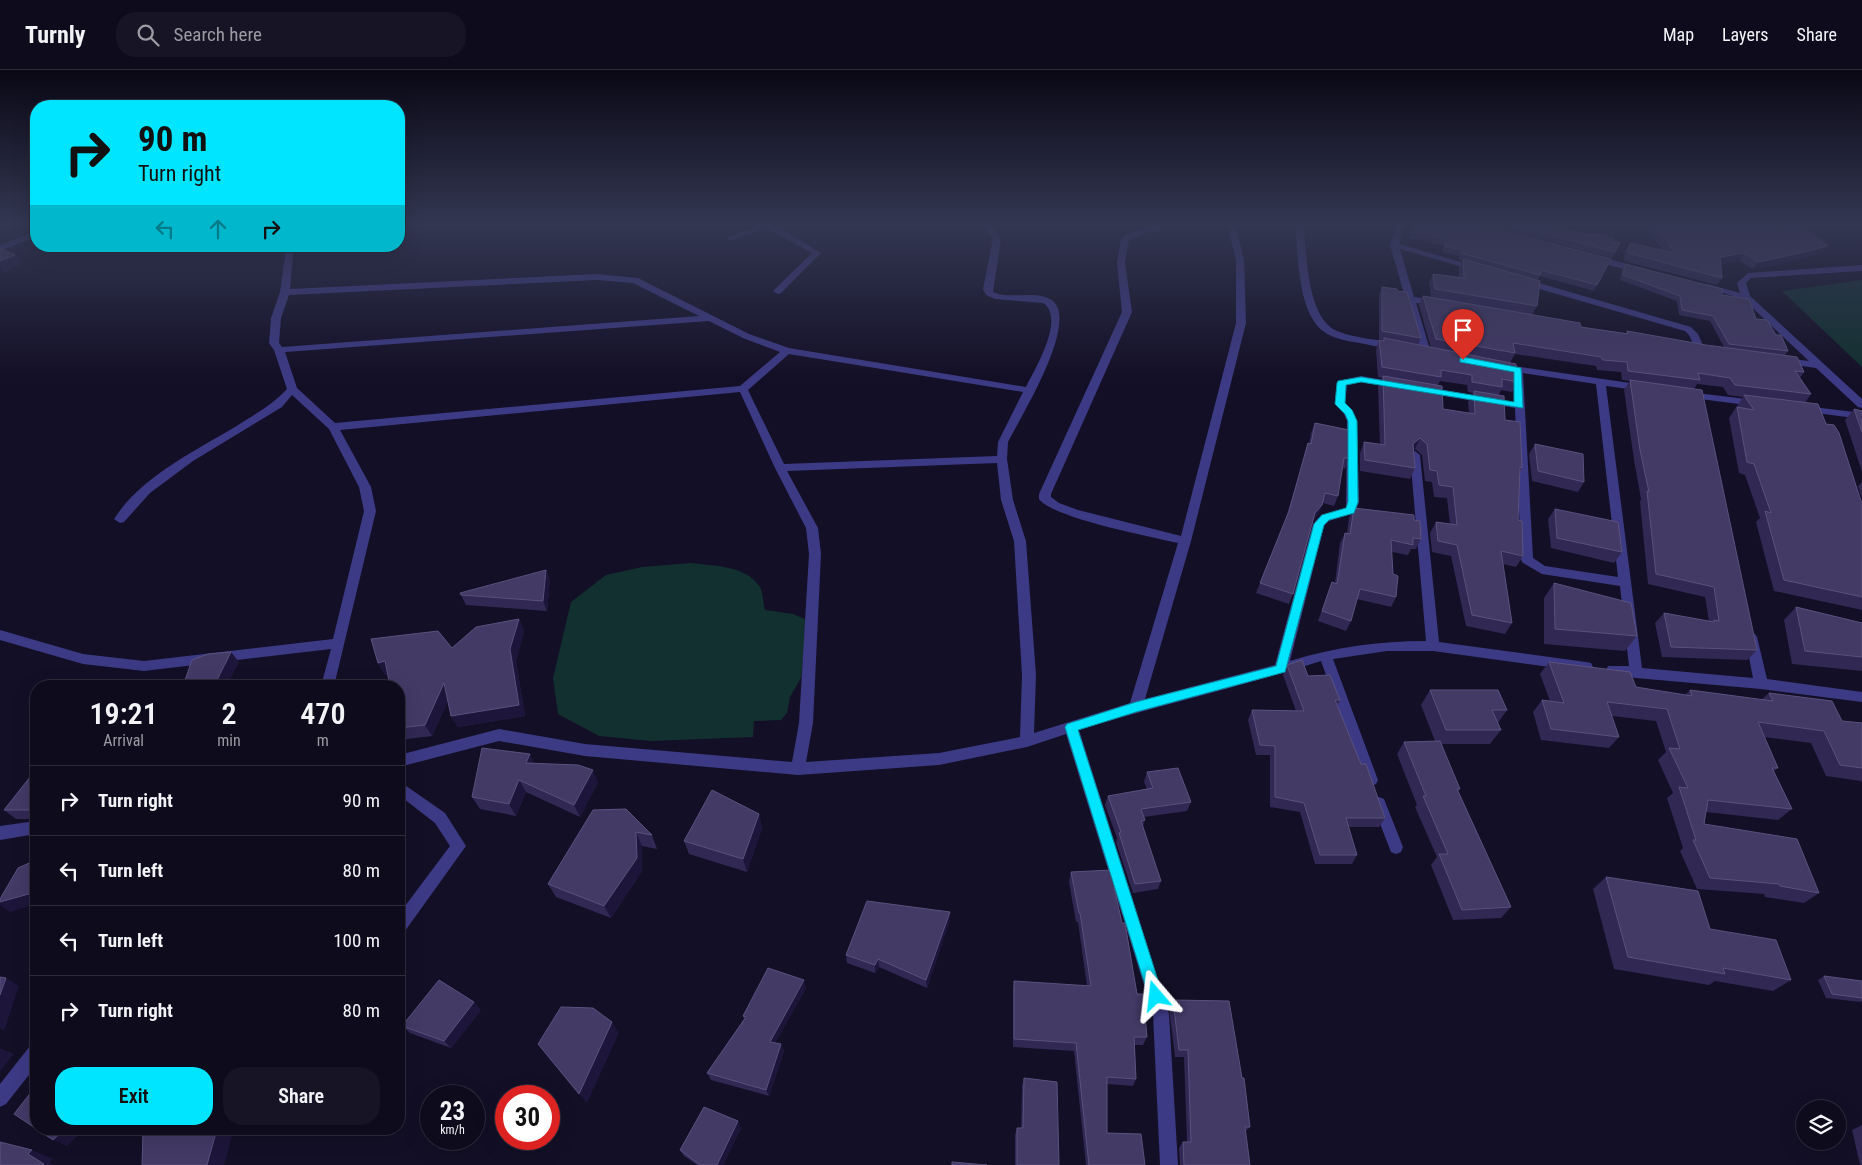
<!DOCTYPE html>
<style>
body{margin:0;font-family:"Roboto Condensed",sans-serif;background:#171425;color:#f1f3f6;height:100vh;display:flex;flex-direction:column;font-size:19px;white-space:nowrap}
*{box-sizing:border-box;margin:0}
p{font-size:16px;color:#9b9ba3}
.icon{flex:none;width:28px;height:28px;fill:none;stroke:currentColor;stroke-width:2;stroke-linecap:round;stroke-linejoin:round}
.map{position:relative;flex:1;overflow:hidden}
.side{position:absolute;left:30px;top:610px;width:375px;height:455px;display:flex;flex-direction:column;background:#0e0b1c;border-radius:20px;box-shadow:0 5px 20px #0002,0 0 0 1px #2e2b3b}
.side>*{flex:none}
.hud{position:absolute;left:30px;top:30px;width:375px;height:152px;border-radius:20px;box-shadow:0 5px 20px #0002,0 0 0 1px #2e2b3b;background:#00e5ff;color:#111;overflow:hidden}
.fabs{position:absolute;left:1796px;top:1030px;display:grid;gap:10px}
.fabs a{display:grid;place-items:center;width:50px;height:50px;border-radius:50%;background:#0e0b1c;box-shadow:0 5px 20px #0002,0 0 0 1px #2e2b3b;font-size:25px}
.speed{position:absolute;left:420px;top:1015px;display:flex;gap:10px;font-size:25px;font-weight:700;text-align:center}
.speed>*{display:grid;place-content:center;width:65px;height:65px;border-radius:50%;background:#0e0b1c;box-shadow:0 5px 20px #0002,0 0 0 1px #2e2b3b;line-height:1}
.speed small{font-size:12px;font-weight:400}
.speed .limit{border:8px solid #d22;background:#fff;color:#111}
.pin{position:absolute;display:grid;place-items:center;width:42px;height:42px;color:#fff;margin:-51px -21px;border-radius:50% 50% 50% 0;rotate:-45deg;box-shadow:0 0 5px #0007}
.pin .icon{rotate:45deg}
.me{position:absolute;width:55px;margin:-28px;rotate:343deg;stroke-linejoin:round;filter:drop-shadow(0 0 4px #0008)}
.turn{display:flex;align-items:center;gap:18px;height:105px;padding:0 25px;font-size:22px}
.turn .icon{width:65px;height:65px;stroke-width:2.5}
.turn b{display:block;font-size:35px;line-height:42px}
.lanes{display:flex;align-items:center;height:48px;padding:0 25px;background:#0003;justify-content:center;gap:25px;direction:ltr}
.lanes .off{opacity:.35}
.eta{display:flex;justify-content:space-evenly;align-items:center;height:85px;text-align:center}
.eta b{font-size:30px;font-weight:600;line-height:35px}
.primary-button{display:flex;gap:10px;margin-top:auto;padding:10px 25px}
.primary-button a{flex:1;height:58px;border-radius:20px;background:#00e5ff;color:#111;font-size:20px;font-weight:600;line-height:58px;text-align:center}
.primary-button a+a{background:#171425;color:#f1f3f6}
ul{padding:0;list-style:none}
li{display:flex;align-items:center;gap:15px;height:70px;padding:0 25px;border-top:1px solid #2e2b3b}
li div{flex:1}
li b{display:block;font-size:19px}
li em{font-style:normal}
header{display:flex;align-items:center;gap:30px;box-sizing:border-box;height:70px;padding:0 25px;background:#0e0b1c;border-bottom:1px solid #2e2b3b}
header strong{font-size:24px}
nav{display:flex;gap:28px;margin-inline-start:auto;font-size:18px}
.search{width:350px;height:45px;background:#171425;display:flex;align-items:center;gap:12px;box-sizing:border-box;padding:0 18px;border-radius:20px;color:#9b9ba3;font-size:19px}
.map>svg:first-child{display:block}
.green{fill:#12302f}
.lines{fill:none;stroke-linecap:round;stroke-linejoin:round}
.minor{fill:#3d3a85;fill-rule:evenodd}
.wall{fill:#312854;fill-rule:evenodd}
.shaded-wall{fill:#1d163a}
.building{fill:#433a66;stroke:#5a527e}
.route{fill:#00e5ff;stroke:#0095a6}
</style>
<header>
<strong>Turnly</strong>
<div class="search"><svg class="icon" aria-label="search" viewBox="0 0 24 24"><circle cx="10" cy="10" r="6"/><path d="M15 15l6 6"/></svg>Search here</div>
<nav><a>Map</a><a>Layers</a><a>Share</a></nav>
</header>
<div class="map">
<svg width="1862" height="1095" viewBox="0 0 1862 1095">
<rect width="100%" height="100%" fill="#130f26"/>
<path class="green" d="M1862,210v87l-80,-76z
M691,493c22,3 55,2 69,24 3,5 3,16 5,23l28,4 12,5 -1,30 -3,29 -11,19 -3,16 -6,7 -27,1 -1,16 -102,4 -52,-5 -41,-22 -5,-36 18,-76 35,-27 36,-8z"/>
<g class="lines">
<path class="minor" d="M761,154h13l47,29 -40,40 -3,1 -5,-3 39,-38 -46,-25 -36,13 -4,-3z
M982,154h9l10,15 -8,53c17,8 41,-2 57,7 33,18 -30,119 -42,143l-1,17 6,41 13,41 10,134 -2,58 96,-30 48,-160c-26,-6 -125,-25 -139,-44v-5l83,-182 -5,-49 4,-24c15,-13 42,-15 61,-15l-39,10 -14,6 -4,23 7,49 -81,182v3l8,6 19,7 103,26 55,-213v-63l-9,-36h8l9,36 2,63 -55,218 -46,158 130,-34 38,-141 8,-9 25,-7 1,-87 -3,-7 -9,-10 2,-21 1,-2 23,-5 35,6 5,3 -5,3 -35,-6 -14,3 -2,18 8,8 4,10 2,81 -4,11 -26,8 -5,5 -34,135c46,-14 88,-20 136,-20l-16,-186 5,-4 5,4 19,187 147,20 5,1 2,4 -2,4 -5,1 -153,-21h-46l-54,8 45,121 -2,4 -5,2 -5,-2 -2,-4 -43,-119c-80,26 -162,44 -242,69l90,284 9,151h-18l-7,-151 -87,-280 -39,13 -88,18 -141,10 -213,-19 -86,-15 -100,26v-12l100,-26 86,15 207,18 7,-39 10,-169 -3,-26 -31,-60 -35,-76 -400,38 31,57 5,24 -42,175h-13l10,-37 -187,22 -61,-7 -83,-24v-10l83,24 61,7 189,-22 31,-128 -5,-24 -30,-58 -37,-34 -10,12 -89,54 -43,32 -26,29 -4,1 -6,-4c27,-42 79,-67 121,-92 20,-13 36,-21 52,-38l-13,-39 -5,-7 2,-25 9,-26 5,-36 -1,-10h8l1,10 -3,33 306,-15 42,4 111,56 40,14 237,39c9,-18 40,-69 17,-84l-48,-4 -9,-4 -3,-6 10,-50zM596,210l37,3 66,33 -417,31 -3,-4 2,-25 8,-23zM709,251l34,17 37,14 -40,34 -405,37 -38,-35 -12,-36zM789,284l234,38 -25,50 -1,14 -213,8 -36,-74zM997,393l4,37 13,41 8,134 -2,62 -81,16 -133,9 7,-39 8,-169 -3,-26 -31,-57z
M1298,154h8l-2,8c3,27 4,87 33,99 20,8 41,8 61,13v4c-11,2 -27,-3 -38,-5 -12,-2 -27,-4 -37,-12 -24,-18 -25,-71 -27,-99z
M1396,154h8l-5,20 82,24 -4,3 -77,-22 14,48 22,3 5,3 -5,3 -20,-3 15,50 -5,3 -5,-3 -31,-108z
M36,161v6l-36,14v-6z
M1593,185l49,13 1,2 -4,3 -49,-13 -1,-2z
M1862,195v6l-111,7 -5,5 4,13 112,103v9l-4,-1 -42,-39 -35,-5 -2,-2 5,-3 25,3 -66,-62 -40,-12 4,-3 33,9 -3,-10 11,-10z
M1525,209l166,48 7,7 7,16 -2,2h-6l-8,-17 -4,-4 -163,-47 -1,-2z
M1500,294l144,21 5,3 -5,3 -38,-5 36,282 111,10 -8,-41 2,-3h8l2,3 10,42 95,13v10l-101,-13 -125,-11 -28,-4 -2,-4 2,-4h21l-9,-80 -78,-12 -19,-11 -2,-3 -6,-152 -89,-15 -5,-3 5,-3 88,15 -1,-30 -16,-3v-4zM1523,303l73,11 22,193 -73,-11 -12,-8z
M1688,322l67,8 5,3 -5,3 -71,-9v-4z
M1805,336l57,7v6l-61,-8 -1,-2 1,-2z
M399,711l46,32 21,33 -61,85 -6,3v-20l51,-68 -15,-23 -36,-28z
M1379,727l5,2 19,48 -2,5 -5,2 -5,-2 -19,-49 2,-4z
M36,751v13l-36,6v-14z
M36,973v23l-30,38 -6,3v-23l30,-38z"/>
</g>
<path class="wall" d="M1483,154h65l72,19 -8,15z
M1643,154h158l27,22 -6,7 -31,9 -38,7 -14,-8 -18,3 1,14 -5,7 -93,-24 1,-10 5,-8 33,7z
M1854,154h8v6z
M1411,162l200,27 -17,32 -54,-15 -2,4 -1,26 -5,9 49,12 45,6 1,-2 79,14 18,2 -14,-26 -31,-6 -2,-14 -57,-21 2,-11 3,-5 97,31 34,24 20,16 12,16 -3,4 19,17 -4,6 11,16 -6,9 21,21 36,80v106l-88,-19 -18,-69 4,-4 -15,-43 -6,-2 -10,-55 14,-21 -15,-2 -5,-8 -26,-3 -3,5 63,261 -10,10 -85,-3 -7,-34 9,-10 45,8 -4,-24 -57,-13 -8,-82 1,-3 -7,-39 -10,-70 6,-9 -8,-1 -1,-8 -24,-2 -1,-4 -81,-12 -5,9 7,19 -5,10 -11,-2 -2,5 6,25 17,48 -2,4 -2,48 5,36 -7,11 -13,-3 9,59 -7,11 -39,-8 -15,-70 -19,-4 -2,-19 6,-11 14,2 -3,-26 -13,-1 -2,-15 -7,-1 -3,-26 -7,-6 -1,1 1,18 -5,11 -50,-8v-18l4,-11 16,2 -2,-57 4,-9 -4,-1 -2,-27 3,-10 4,1v-1l-4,-1v-44l3,-8 15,4 24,47 -3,7 13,3 -12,-43 4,-9 8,1 -2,-14 4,-9 26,3v-9l3,-8 -3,-1v-3l-17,-4 2,-7 -35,-7zM1440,311l27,4 1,7 5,1 -5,9 1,11 -26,-4 -5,-24z
M1854,339l8,2v61l-17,-52z
M1315,353l34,35 -4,11 -2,-1 -5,28 -4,10 -11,-3 -5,12 -5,6 -20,73 -4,10 -33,-11 30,-75 19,-64 3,-11 1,1 2,-11z
M1535,374l49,38 -6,10 -46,-11 -3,-27z
M1862,412v16l-4,-12z
M1354,438l60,12 7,19 -5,10h-5l-3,6 -16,-3 1,22 3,23 -5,10 -34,-8 -6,22 -5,10 -28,-10 10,-29 4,-10 3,1 5,-40 5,-10h2l2,-15z
M1555,439l67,43 -8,11 -63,-15 -3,-29z
M546,500l4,10 -3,31 -81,-6 -5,-10z
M1554,513l83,53 -12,15 -81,-7v-46z
M1796,537l66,16v48l-70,-7 -8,-44z
M519,549l5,12 -8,30 9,55 -67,11 -7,-11 -3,-15 -16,35 -33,4v-54l-11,-12 -3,1 -7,-12 74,-15z
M1549,592l87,25 49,8 5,-5 71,10 8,-7 73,28 20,2v60l-1,-2 -35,-5 -15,-33 -47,-6 14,31 -4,3 18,38 -14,11 -72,-8 -2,12 115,69 -15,10 -39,-6 -1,-3 -67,-5 -17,-38 3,-3 -16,-50 6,-5 -15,-33 8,-8 -10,-31 -44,-5 7,21 -10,11 -68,-8 -8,-28 9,-12 8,1 -10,-27z
M1287,595l21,11 32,24 -3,6 24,58 24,54 -6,9h-31l9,28 -5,9h-37l-15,-52 -30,-5v-52h-14l-8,-35 4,-10 44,1 -13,-36z
M1430,620l77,20 -9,13 3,7 -11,14h-49l19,45 -2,3 53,115 -10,11 -48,2 -22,-55 6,-8 -22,-50 2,-2 -20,-51 7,-12 31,-1 -14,-36z
M535,693l63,19 -18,35 -54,-25 -10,24 -36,-7 -8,-12z
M36,702v47h-20l-12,-9z
M1147,702l44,30 -4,9 -43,6 1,3 -2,6 18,55 -3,8 -25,4 -17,-51 1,-4 -12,-33 3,-9 39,-7 -3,-7z
M593,740l59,25 5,14 -15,-3v25l-31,47 -55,-21 -8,-13z
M759,744l3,14 -15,44 -58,-18 -5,-13z
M1071,802l46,14 -2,7 32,144 -4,8h-8l1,34 -3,7 -26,-2v49l38,32h-59l-12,-114 -61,-4v-57l1,-9 73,5 -9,-64h-2l-7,-40z
M1606,807l104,52 81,51 -18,11 -58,-10 -6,4 -95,-16 -21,-80z
M950,842v8l-23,68 -48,-21 -4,6 -28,-10 -1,-8z
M1824,906l38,5v20l-2,1 -34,-4 -8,-18z
M806,918l-31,55 9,8 -15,45 -58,-16 -4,-7 37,-54 -1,-3z
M1173,930l77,127 -5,5 5,33h-70l-1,-17 4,-6h4l-3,-85h-9l-6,-49z
M481,940l-30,38 -41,-15 -8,-7z
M1024,1008l35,87h-44v-30l2,-7h4l1,-42z
M1862,1055v40h-2l-8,-35z
M741,1058l-18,37h-26l-13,-9 -4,-6z"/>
<path class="shaded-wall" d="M1828,176l-6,7 -31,9 -38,7 5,-7z
M1744,183l-5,8 -24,4 5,-8z
M15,185l7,9 -18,9 -4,-6v-6z
M1420,368l-5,11 -7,6 5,-11z
M1322,435l-4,10 -7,9 4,-11z
M546,500l4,10 -3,31 -4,-10z
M519,549l5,12 -8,30 9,55 -67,11 -7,-11 59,-67z
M231,582l8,10 -12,24h-13z
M385,591l8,12 -8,2 -7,-12z
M444,613l7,12 -19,41 -7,-11z
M530,684l6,12 -10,-3z
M593,700l5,12 -18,35 -6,-12z
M519,710l7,12 -10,24 -7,-12z
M759,744l3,14 -15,44 -4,-13z
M636,762l6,14v25l-31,47 -7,-12z
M36,822v12l-26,8 -10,-7v-3z
M950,842v8l-23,68 -1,-8z
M878,889l1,8 -4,6v-8z
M6,908l13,8 -15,45 -4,-3v-33z
M804,910l2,8 -34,61 -2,-7z
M474,932l7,8 -30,38 -7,-7z
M612,952l7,11 -32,70 -8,-9z
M781,974l3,7 -15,45 -3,-6z
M0,978l14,6 -14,17z
M738,1051l3,7 -18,37h-6z
M65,1059h20l-18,17 -14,-6z
M217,1059h17l-10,36h-17z
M236,1059h6l-1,3z
M32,1080l22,9 -4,3 4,3h-11l-15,-11z"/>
<path class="building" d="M1416,154h62l133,35 -14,26 -56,-15 -1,5 -79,-22v-3l-17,-4 4,-7 -37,-7z
M1509,154h39l25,7 20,4 1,-2 19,5 -1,3 8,2 -5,9z
M1653,154h148l27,22 -32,8 -38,8 -14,-9 -24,4 2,21 -94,-25 2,-10 45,10z
M0,178l15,7 -15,6z
M1463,189l77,22 -3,25 -102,-17 -2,-15 31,4z
M1625,194l97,25v6l27,4 7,20 11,1 9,15h5l7,16 -59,-7 -16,-28 -31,-6 -2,-14 -57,-21z
M1382,217l15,2v2l10,1 14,46 -39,-7z
M1423,226l157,27 1,4 47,7 -1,-3 79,14 91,12 7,15 -9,-1 16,23 -76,-9 -5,-7 -32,-5 2,7 -72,-9 -1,-9 -24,-2 -2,-3 -88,-14 2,10 -79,-14z
M1384,268l132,26 1,18 -15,-3v8l-30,-5v-7l-31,-5v7l-59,-10 -3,-27 5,1z
M1383,306l59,10 1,23 32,5 -1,-23 30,5 1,24 15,2 2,46 -2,-1 -2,53 4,1 1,35 -22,-5 11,72 -40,-8 -15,-70 -19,-4 -2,-19 21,3 -4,-38 -14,-2 -2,-14 -7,-1 -3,-26 -7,-6 -7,6 2,24 -50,-8 -1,-18 21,3z
M1630,310l72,10 55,260 -86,-3 -7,-34 50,9v-2l5,1 -5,-34 -58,-13 -9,-83 2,1 -9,-42z
M1744,325l74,9 8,20 8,1 5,8 23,71v93l-78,-17 -19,-69 6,2 -17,-49 -7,-2 -10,-55 17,3z
M1854,339l8,2v21z
M1315,353l34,7v28h-5l-6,38 -13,-3 -3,12 -7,8 -22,81 -33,-11 29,-72 19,-68 3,1z
M1535,374l48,10 1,28 -46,-11z
M1354,438l60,7v5l6,1 1,18 -8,-1v7l-22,-5 2,34 5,2 -2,21 -36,-8 -9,32 -29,-10 10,-29 5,2 8,-51 5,1z
M1555,439l63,13 4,30 -65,-14z
M546,500l-3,31 -82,-6 -1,-2z
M1554,513l77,20 6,33 -82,-7z
M1796,537l66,16v34l-57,-6z
M519,549l-9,30 9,56 -68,11 -7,-33 -19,42 -26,3v-42h-9l-5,-25 -7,2 -7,-24 67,-8 14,17 24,-21z
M231,582l-17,34h-31l9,-26 16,-6z
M1302,590l6,16 22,-1 10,25h-5l26,64h5l19,54h-39l11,37h-37l-16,-52 -29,-6v-51l-15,-1 -8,-35 52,1 -17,-46z
M1549,592l81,10 6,15 56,9 -2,-6 83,11 -4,-8 63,8 10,20 20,2v45l-22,-3 -16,-34 -66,-9 20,46h-6l20,41 -84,-9 -4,24 93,15 22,54 -39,-7 -1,-2 -69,-6 -17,-38h3l-17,-53 9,1 -19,-40 11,1 -13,-40 -60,-7 12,35 -68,-8 -9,-29 22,3z
M1430,620h68l9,20h-15l9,20h-55z
M1440,671l20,48h-3l54,118 -49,3 -23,-56h9l-25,-58h3l-22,-54z
M482,678l48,6 -4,9 52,2 15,5 -19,35 -55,-25 -10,24 -37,-7z
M1178,698l13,34 -50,7 4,11 -4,1 20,60 -26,3 -16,-51 2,-1 -13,-36 45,-8 -6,-16z
M34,702h2v38h-32z
M712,720l47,24 -16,45 -59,-18z
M626,739l26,26 -16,-3 1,26 -33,48 -56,-22 45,-74z
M36,790v32l-36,10v-3l18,-31z
M1112,800l5,16 -3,1 8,36h3l12,71h6l4,43h-13l2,42 -29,-2v56l34,1 4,31h-56l-13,-122 -62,-4v-58l77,5 -11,-73h-1l-8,-41z
M1606,807l92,14 12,38 66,11 15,40 -68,-12 2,6 -97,-17z
M867,831l83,11 -24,68 -48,-21 -3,6 -29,-10z
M768,898l36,12 -34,62 11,2 -15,46 -59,-17 39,-56 -3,-1z
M1824,906l38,5v17l-30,-4z
M0,907l6,1 -6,17z
M439,910l35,22 -30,39 -42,-15z
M1173,930l56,1 13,77h2l6,49h-5l5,38h-66l-1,-23h8l-3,-92h-9z
M561,937l32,1 19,14 -33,72 -41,-50z
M1024,1008l33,4 2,83h-42v-37h6z
M36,1016v43h29l-12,11 -39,-26z
M704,1037l34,14 -21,44h-17l-20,-15z
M143,1059h74l-10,36h-65z
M0,1072l32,8 -4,4 16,10 -1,1h-43z
M952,1092l35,3h-35z"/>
<linearGradient id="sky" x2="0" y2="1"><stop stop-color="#0a0815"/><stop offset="0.5" stop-color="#333752"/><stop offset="1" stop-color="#333752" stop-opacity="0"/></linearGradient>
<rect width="1862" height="308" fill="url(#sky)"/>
<path class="route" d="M1463,287l58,11 2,40 -162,-26 -15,3 -1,18 7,7 5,11 1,81 -4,11 -25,7 -5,5 -39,147 -149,40 -58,18 85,266 -2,5 -5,3 -6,-3 -85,-274 2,-3 69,-22 140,-36 38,-142 8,-9 24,-7 2,-6v-81l-3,-7 -10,-10 2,-21 1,-2 23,-4 153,25v-30l-54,-10v-4z"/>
</svg>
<div class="fabs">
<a><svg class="icon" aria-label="layers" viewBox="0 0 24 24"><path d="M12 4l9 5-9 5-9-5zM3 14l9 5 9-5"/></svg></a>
</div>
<div class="speed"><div>23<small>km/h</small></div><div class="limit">30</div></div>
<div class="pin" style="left:1463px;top:290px;background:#d93025"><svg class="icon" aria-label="arrive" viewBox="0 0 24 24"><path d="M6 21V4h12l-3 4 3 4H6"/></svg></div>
<svg class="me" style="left:1156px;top:926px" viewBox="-20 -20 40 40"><path d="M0-17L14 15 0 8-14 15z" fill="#00e5ff" stroke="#fff" stroke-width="4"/></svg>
<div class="hud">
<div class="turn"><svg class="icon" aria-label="right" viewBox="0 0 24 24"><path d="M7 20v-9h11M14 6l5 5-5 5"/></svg><div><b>90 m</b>Turn right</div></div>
<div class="lanes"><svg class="icon off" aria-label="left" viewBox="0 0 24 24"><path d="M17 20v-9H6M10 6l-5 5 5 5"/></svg><svg class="icon off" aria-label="ahead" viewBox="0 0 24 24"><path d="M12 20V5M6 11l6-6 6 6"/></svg><svg class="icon" aria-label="right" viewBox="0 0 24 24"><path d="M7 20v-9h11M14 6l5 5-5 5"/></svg></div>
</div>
<section class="side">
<div class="eta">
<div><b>19:21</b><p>Arrival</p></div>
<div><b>2</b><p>min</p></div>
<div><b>470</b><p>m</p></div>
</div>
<ul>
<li><svg class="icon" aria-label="right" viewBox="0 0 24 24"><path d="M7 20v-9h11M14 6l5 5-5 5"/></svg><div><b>Turn right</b></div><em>90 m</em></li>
<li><svg class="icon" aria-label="left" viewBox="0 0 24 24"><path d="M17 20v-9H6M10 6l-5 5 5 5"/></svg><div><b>Turn left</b></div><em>80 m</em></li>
<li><svg class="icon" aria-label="left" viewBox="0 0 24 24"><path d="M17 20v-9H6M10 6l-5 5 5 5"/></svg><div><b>Turn left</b></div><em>100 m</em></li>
<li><svg class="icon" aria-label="right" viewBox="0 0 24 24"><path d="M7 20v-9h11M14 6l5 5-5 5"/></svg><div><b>Turn right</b></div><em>80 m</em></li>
</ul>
<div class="primary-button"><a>Exit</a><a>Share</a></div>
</section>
</div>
